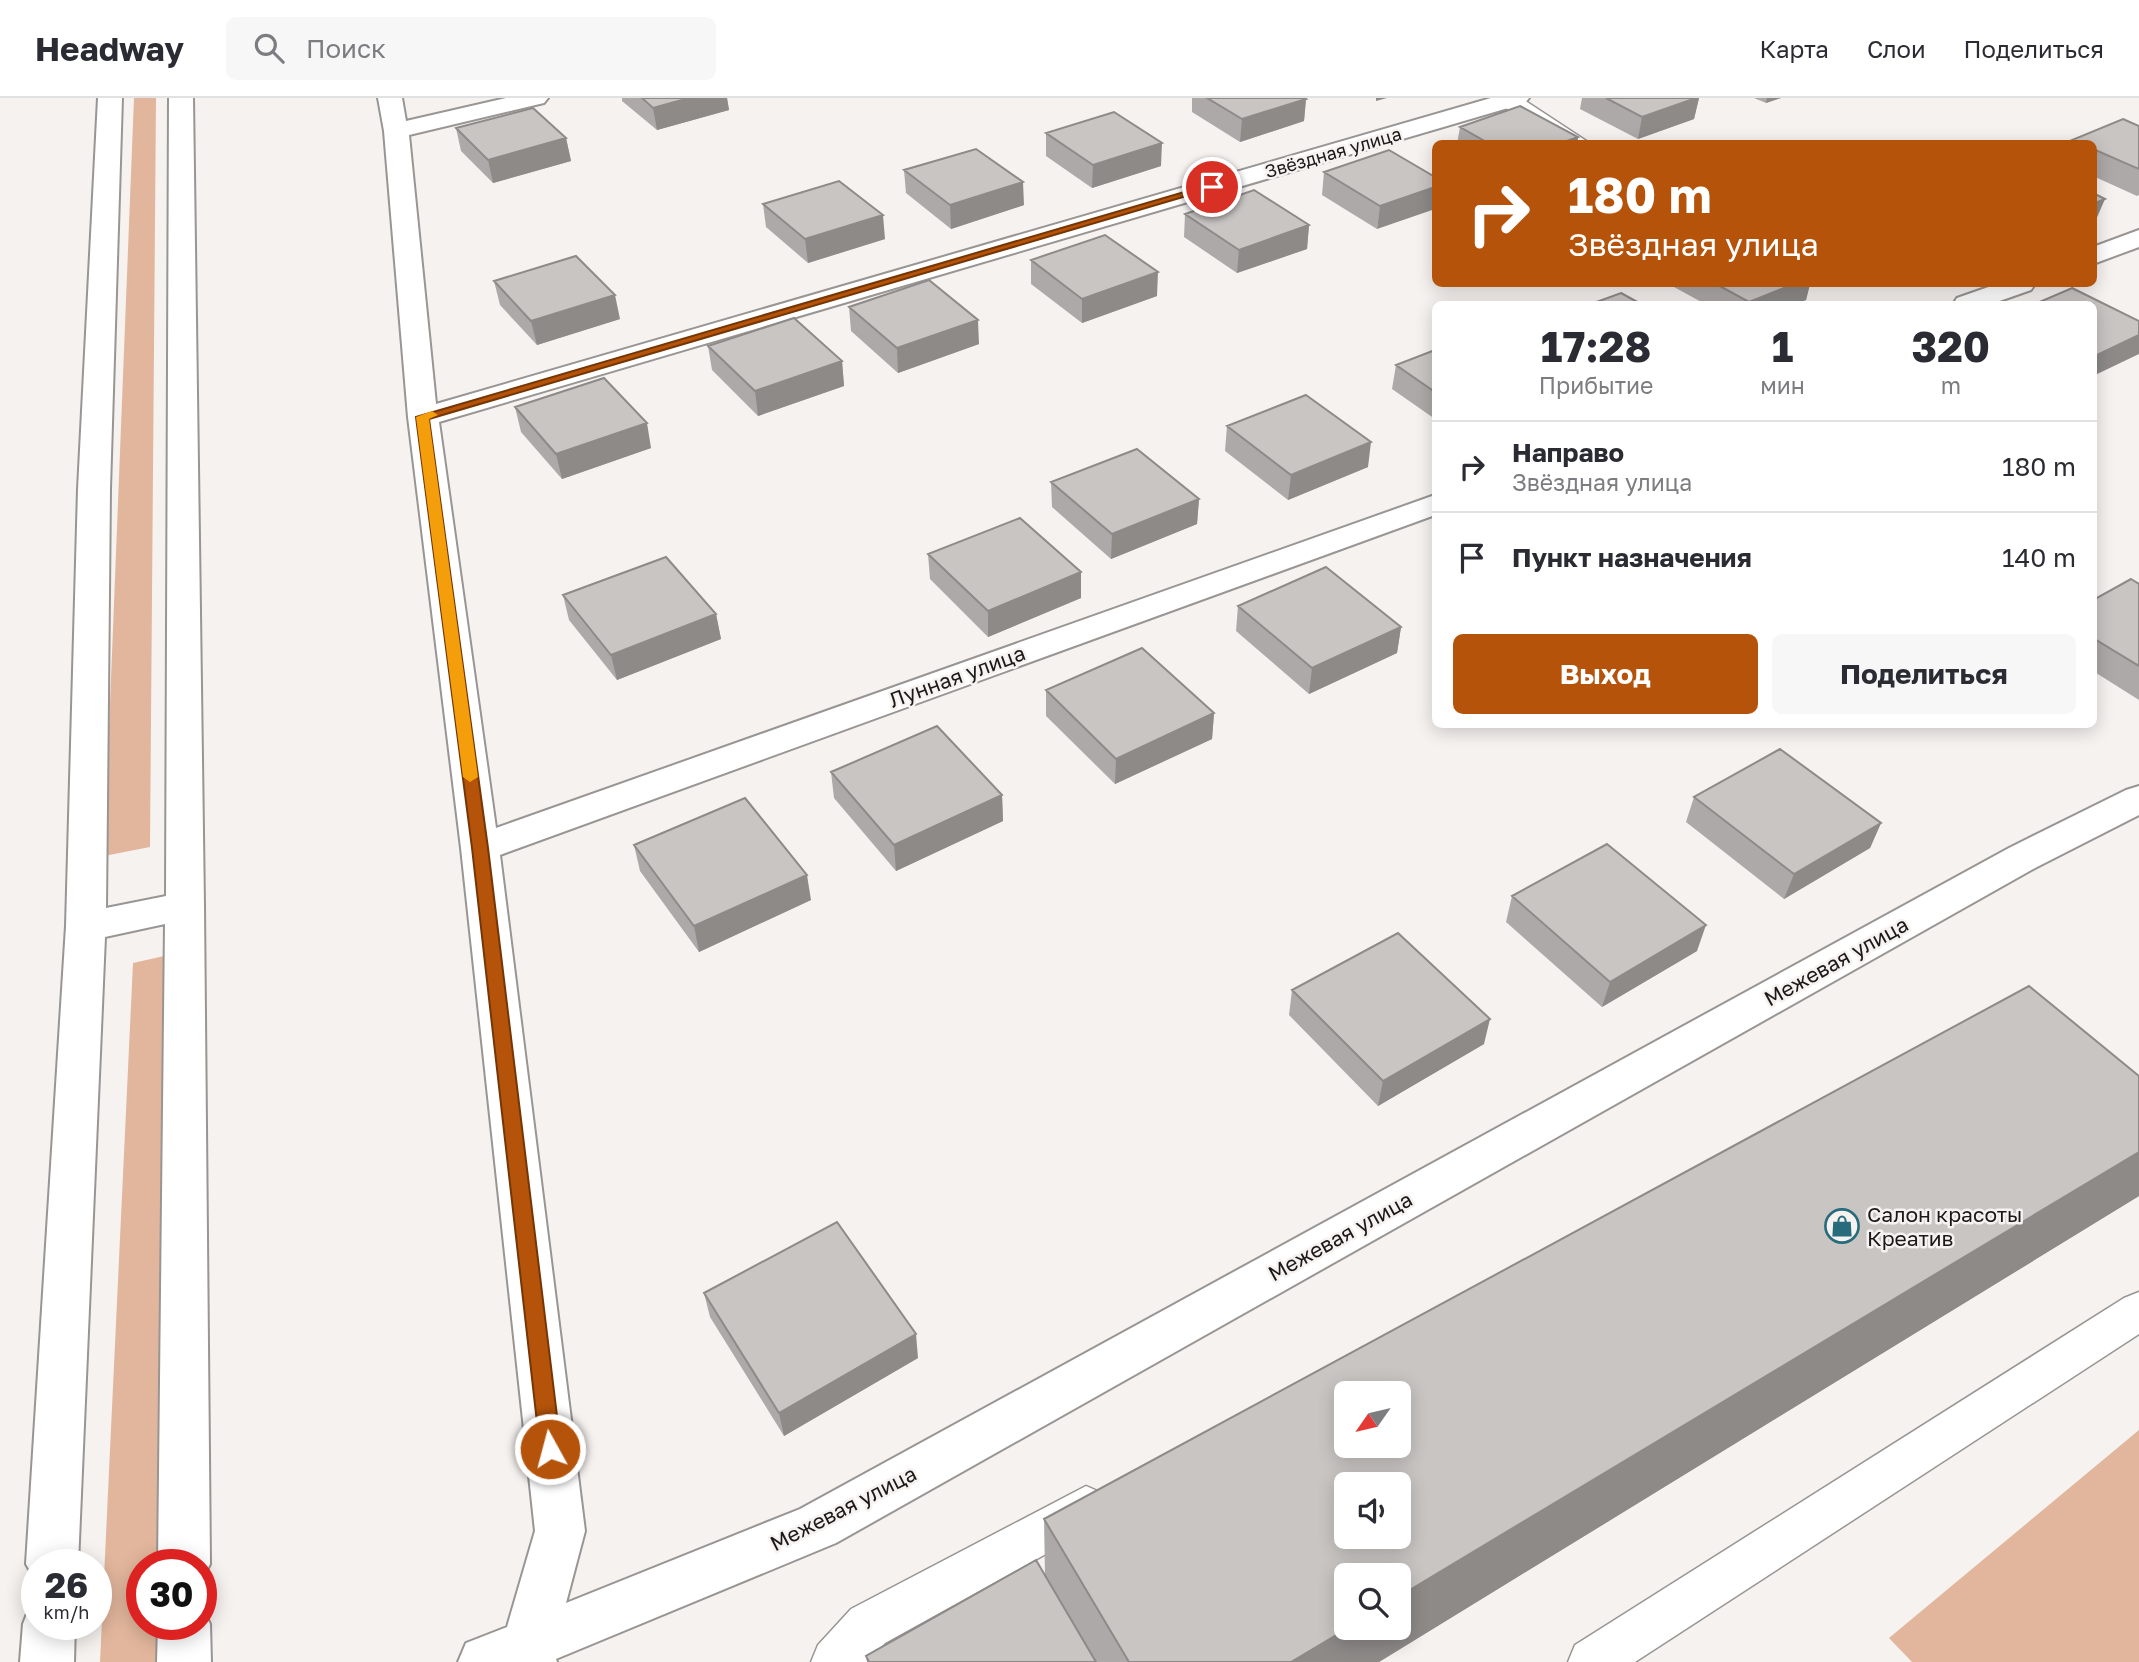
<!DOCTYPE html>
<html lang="ru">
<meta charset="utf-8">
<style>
body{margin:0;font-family:"Golos Text",sans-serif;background:#f7f7f7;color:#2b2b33;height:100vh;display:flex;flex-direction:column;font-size:26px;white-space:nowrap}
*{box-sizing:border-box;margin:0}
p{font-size:23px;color:#7c7c81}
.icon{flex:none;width:38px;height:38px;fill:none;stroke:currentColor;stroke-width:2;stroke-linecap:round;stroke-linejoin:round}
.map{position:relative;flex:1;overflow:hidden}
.side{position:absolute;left:1432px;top:203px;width:665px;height:427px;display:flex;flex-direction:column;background:#fff;border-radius:10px;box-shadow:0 4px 18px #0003}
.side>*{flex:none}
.top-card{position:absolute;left:1432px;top:42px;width:665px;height:147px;border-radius:10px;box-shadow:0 4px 18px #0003;background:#b45309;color:#fff;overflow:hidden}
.needle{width:46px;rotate:236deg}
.buttons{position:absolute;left:1334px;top:1283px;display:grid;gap:14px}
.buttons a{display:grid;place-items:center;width:77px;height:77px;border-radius:10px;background:#fff;box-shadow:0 4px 18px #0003;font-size:35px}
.speed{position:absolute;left:21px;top:1451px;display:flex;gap:14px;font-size:35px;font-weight:700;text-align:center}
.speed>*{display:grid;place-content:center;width:91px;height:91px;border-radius:50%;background:#fff;box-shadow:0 4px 18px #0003;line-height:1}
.speed small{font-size:18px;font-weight:400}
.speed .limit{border:10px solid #d22;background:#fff;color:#111}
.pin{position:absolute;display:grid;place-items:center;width:60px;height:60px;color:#fff;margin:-30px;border:4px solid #fff;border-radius:50%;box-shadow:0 2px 7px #0007}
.me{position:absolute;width:77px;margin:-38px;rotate:353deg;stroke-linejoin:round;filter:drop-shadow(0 0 5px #0008)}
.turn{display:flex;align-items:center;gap:24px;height:147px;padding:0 21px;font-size:32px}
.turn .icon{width:91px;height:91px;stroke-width:2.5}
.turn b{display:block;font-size:49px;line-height:60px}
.eta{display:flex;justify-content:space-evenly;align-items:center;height:119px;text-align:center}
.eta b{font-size:42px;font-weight:700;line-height:49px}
.button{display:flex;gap:14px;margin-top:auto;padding:14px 21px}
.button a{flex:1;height:80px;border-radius:10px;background:#b45309;color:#fff;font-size:28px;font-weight:700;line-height:80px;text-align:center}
.button a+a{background:#f7f7f7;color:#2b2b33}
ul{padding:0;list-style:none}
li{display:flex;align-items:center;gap:21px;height:91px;padding:0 21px;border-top:2px solid #e1e1e2}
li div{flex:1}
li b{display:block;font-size:26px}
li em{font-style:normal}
header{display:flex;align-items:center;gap:42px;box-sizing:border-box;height:98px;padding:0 35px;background:#fff;border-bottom:2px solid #e1e1e2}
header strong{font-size:33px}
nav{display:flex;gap:38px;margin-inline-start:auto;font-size:24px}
.search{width:490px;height:63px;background:#f7f7f7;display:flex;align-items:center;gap:18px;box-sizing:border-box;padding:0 24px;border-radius:10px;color:#7c7c81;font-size:26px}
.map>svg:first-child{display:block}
.green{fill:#e2b69c}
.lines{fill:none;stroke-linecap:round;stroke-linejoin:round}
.lane-casing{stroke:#989593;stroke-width:3}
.street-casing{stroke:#989593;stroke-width:4}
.secondary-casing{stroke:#989593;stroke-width:4}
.lane{fill:#fff;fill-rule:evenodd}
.street{fill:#fff;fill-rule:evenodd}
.secondary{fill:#fff;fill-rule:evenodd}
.wall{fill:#ada9a8}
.shaded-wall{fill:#8d8a88}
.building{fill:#c9c5c3;stroke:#8d8a88;stroke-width:2;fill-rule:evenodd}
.route{fill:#b45309;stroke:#753606;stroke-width:2}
.slow{fill:#f59e0b}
.labels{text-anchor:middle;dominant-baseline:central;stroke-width:5;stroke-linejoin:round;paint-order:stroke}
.far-street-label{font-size:18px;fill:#1a1818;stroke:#f6f2f0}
.street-label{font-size:21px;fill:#1a1818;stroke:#f6f2f0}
.poi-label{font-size:21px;fill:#1a1818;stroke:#f6f2f0;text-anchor:start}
</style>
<header>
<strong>Headway</strong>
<div class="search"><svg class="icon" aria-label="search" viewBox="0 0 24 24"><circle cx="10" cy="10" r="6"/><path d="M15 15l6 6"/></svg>Поиск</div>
<nav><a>Карта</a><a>Слои</a><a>Поделиться</a></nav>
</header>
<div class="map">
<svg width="2139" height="1564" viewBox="0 0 2139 1564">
<rect width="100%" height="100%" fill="#f6f2f0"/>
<path class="green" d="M134,0h22l-6,749 -46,9z
M164,858l-7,608h-15v60h14v38h-56l33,-699z
M2139,1332v232h-227l-23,-24z"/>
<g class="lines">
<g class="lane-casing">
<path id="lane" d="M1500,0h21l70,46h-27l-63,-39z
M2139,1194v42l-504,328h-67l7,-17 549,-347z
M1086,1388l16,7 7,15 -7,15 -217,120 -17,19h-57l7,-17 33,-36z"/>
</g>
<g class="street-casing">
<path id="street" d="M378,0h24l4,23 100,-23h42l-4,5 -135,32 27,269 1055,-306h38l-4,5 -1086,319 57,406 939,-333v20l-935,340 85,676 -19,72 234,-94 1209,-661 117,-58 13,-4v29l-104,53 -1199,675 -280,116 1,3h-99l8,-19 41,-16 28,-96 -74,-683 -53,-431 -24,-286z
M2139,132v17l-46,17v-17z
M1997,186h38l-4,6 -40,14h-38l4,-6z"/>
</g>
<g class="secondary-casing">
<path id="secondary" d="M98,0h24l-12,391 -4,419 60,-12 3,-798h24l11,808 6,658 -9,18v-18h-43l7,-640 -60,13 -27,627h-41v19l-11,-19 40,-638 12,-437z
M37,1505v21h38l-1,38h-54l3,-38 7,-18z
M201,1507l9,19 1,38h-54l1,-38h43z"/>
</g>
<use href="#lane" class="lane"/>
<use href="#street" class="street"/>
<use href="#secondary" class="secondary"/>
</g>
<path class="wall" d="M622,0h105l2,12 -72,20 -35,-29z
M1192,0h112l2,1 -2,22 -64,21 -48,-30z
M1582,0h117l-5,21 -56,20 -58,-30z
M1754,0h27l-15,5z
M2139,28v69l-2,1 -44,-20v-32h-23l2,-4z
M1460,29l118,10 -1,7h-120z
M456,30l110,10 5,23 -78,22 -32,-32z
M1046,35l115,33 -69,22 -46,-32z
M1389,52l-12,79 -55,-34 2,-23z
M904,72l120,35 -73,24 -45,-36z
M763,106l122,35 -77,24 -42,-36z
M1185,116l124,11 -2,24 -70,24 -53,-36z
M1031,162l126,36 -75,27 -51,-39z
M494,183l126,38 -83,26 -37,-40z
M1675,186h135l-4,16 -12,4h-89l-31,-17z
M849,209l130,37 -81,29 -47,-42z
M708,248l134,15 2,25 -86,30 -46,-46z
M1435,252v69l-43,-30 4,-24z
M515,309l136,41 -89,31 -41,-47z
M1227,328l141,41 -80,33 -63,-49z
M1051,384l148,17 -2,25 -86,35 -59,-52z
M928,456l153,18v26l-93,39 -58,-58z
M2139,486v116l-46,-29v-71z
M563,497l153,19 5,25 -104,41 -48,-60z
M1238,508l163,21 -4,26 -88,41 -73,-63z
M1046,592l168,23 -2,26 -97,45 -69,-68z
M831,674l171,23 1,26 -107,50 -62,-73z
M1694,699l187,26 -11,25 -86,51 -98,-77z
M634,747l177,55 -112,52 -59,-81z
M1512,798l185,55 -95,56 -96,-85z
M1292,892l192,54 -106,62 -89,-91z
M2139,978v120l-760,466h-512l-1,-6 179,-80 -1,-57z
M704,1195l214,65 -134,78 -74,-119z"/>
<path class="shaded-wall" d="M689,0h38l2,12 -72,20 -4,-22z
M1376,0h11l-11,3z
M1696,0h3l-5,21 -56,20 4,-22z
M1767,0h14l-15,5z
M1306,1l-2,22 -64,21 2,-23z
M1578,39l-1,7h-18z
M566,40l5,23 -78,22 -5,-23z
M1162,45l-1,23 -69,22 1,-23z
M1023,84l1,23 -73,24 -1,-24z
M1435,89v22l-58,20 3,-23z
M2105,101l-10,23 -2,1v-19z
M883,117l2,24 -77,24 -3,-24z
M1309,127l-2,24 -70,24 2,-23z
M1158,174l-1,24 -75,27v-24z
M1794,186h16l-4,16 -12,4h-46l1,-2z
M615,197l5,24 -83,26 -6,-24z
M978,222l1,24 -81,29 -1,-25z
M2139,237v19l-46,22v-16l2,-4z
M842,263l2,25 -86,30 -3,-25z
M647,325l4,25 -89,31 -6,-25z
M1371,344l-3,25 -80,33 3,-25z
M1199,401l-2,25 -86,35 1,-25z
M1081,474v26l-93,39v-26z
M716,516l5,25 -104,41 -6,-25z
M1401,529l-4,26 -88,41 3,-26z
M1214,615l-2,26 -97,45 1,-25z
M1002,697l1,26 -107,50 -2,-26z
M1881,725l-11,25 -86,51 10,-25z
M807,777l4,25 -112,52 -5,-26z
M1706,827l-9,26 -95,56 8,-25z
M1490,921l-6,25 -106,62 5,-25z
M2139,1054v44l-760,466h-88l57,-34h50v-31z
M916,1236l2,24 -134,78 -5,-23z"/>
<path class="building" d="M642,0h47l-36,10z
M1207,0h97l2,1 -64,20z
M1606,0h90l-54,19z
M1520,8l58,31 -19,7h-69l-30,-17z
M533,10l33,30 -78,22 -32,-32z
M1114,14l48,31 -69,22 -47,-32z
M2123,21l16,7v43l-46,-20v-5h-13l-8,-4z
M976,51l47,33 -73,23 -46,-35z
M1389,52l46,27v10l-55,19 -56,-34z
M839,83l44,34 -78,24 -42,-35z
M1254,92l55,35 -70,25 -54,-36z
M2093,95l12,6 -12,5z
M1105,137l53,37 -76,27 -51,-39z
M576,158l39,39 -84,26 -37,-40z
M929,182l49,40 -81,28 -48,-41z
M1716,186h78l-45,18z
M2072,190l67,33v14l-44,21h-2v-52h-58z
M1621,195l20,11h-50z
M794,220l48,43 -87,30 -47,-45z
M1435,252v42l-39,-27z
M604,280l43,45 -91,31 -41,-47z
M1306,297l65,47 -80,33 -64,-49z
M1137,351l62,50 -87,35 -61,-52z
M1020,420l61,54 -93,39 -60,-57z
M666,459l50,57 -105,41 -48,-60z
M1326,469l75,60 -89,41 -74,-62z
M2131,481l8,5v82l-46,-28v-38z
M1142,550l72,65 -98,46 -70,-69z
M937,628l65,69 -108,50 -63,-73z
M1780,651l101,74 -87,51 -100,-77z
M745,700l62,77 -113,51 -60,-81z
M1607,746l99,81 -96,57 -98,-86z
M1398,835l92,86 -107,62 -91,-91z
M2029,888l110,90v76l-741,445v-22h-52v53h2l-57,34h-162l-85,-143zM1346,1295h52v53h-52zM1346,1386h52v52h-52z
M837,1124l79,112 -137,79 -75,-120z
M1036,1462l60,102h-227l-3,-6z"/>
<path class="route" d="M1208,87l9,2 -788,232 59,429 73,601 -3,7 -8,3 -7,-3 -3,-7 -68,-601 -56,-431z"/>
<path class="slow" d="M432,313l6,4 -9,4 49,358 -8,5 -7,-5 -47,-360z"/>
<defs>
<g id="shop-ring" transform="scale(1.75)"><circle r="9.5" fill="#f6f2f0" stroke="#286b7d" stroke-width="1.5"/><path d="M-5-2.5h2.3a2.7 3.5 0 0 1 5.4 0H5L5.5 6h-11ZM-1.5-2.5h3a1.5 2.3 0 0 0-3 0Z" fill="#286b7d"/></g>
</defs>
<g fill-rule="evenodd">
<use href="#shop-ring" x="1842" y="1128"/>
</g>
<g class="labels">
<g class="far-street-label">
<text transform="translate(1333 54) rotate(-16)">Звёздная улица</text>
</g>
<g class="street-label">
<text transform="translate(957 578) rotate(-20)">Лунная улица</text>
<text transform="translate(1836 863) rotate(-29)">Межевая улица</text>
<text transform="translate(1340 1138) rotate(-29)">Межевая улица</text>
<text transform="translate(843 1410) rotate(-27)">Межевая улица</text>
</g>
<g class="poi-label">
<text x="1867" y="1116">Салон красоты<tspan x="1867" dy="24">Креатив</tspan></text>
</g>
</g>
</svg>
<div class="buttons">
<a><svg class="needle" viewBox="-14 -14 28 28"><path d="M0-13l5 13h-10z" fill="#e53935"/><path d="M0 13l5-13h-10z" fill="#7c7c81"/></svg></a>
<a><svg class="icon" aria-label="sound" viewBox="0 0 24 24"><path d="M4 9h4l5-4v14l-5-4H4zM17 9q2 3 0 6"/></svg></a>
<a><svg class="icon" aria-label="search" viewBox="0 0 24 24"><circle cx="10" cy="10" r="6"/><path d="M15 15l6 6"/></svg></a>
</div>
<div class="speed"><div>26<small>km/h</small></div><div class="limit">30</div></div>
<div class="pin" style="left:1212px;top:89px;background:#d93025"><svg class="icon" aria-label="arrive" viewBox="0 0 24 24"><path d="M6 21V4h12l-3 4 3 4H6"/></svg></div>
<svg class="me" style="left:550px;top:1351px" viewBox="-20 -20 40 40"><circle r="17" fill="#b45309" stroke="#fff" stroke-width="3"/><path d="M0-11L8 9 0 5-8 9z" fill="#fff"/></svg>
<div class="top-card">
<div class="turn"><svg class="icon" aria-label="right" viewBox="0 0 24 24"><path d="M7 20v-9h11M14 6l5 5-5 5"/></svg><div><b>180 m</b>Звёздная улица</div></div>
</div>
<section class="side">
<div class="eta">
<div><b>17:28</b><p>Прибытие</p></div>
<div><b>1</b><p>мин</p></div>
<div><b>320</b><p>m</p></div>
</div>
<ul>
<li><svg class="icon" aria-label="right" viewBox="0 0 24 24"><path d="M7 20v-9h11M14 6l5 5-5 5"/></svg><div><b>Направо</b><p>Звёздная улица</p></div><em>180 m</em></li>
<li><svg class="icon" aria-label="arrive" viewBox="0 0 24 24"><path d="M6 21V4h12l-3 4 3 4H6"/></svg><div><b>Пункт назначения</b></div><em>140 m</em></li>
</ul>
<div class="button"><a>Выход</a><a>Поделиться</a></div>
</section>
</div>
